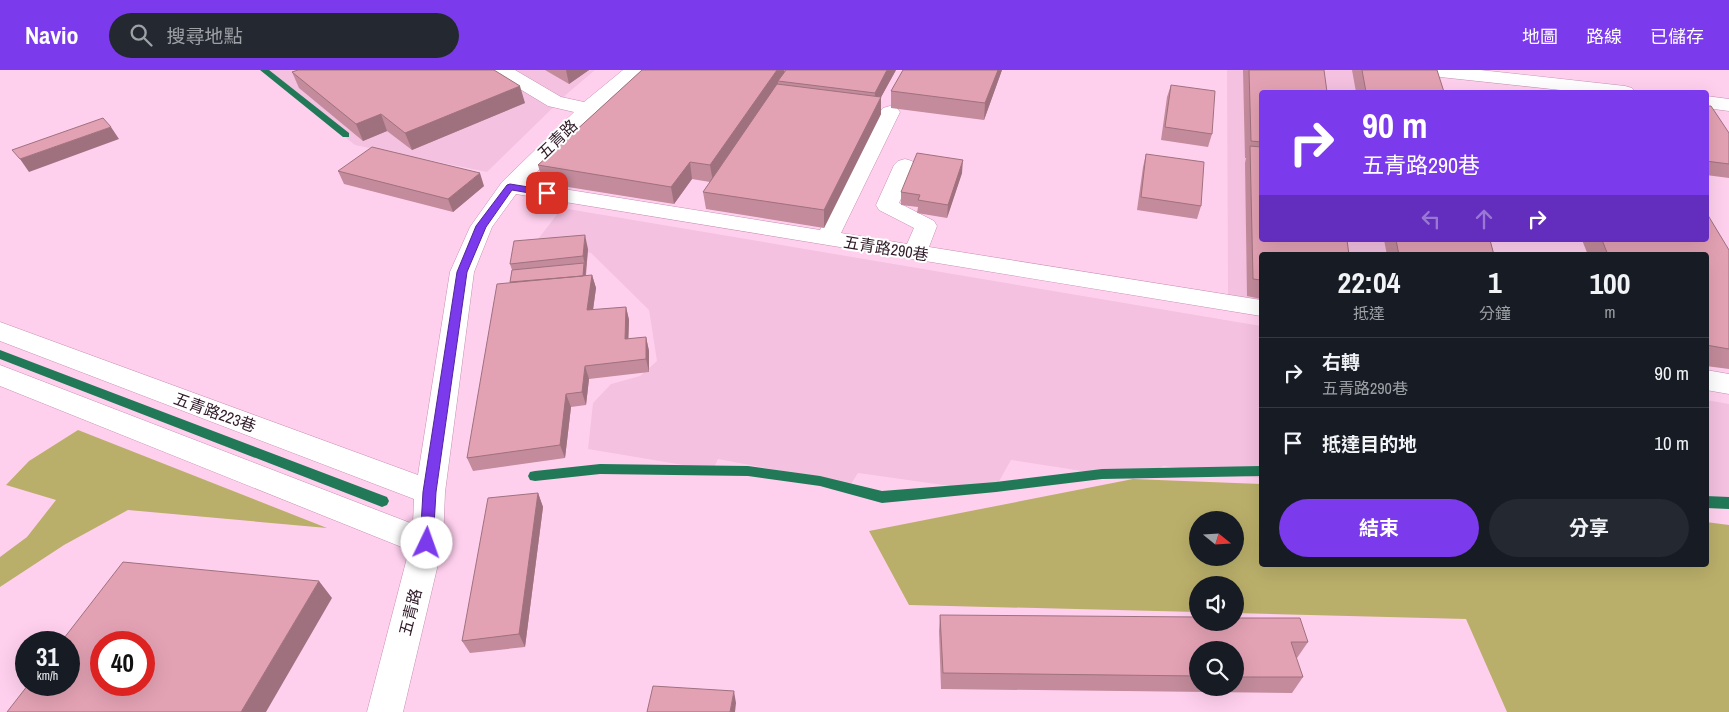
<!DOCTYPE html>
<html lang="zh-TW">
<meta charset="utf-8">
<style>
body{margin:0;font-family:"Archivo Narrow","Noto Sans TC",sans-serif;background:#242831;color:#f1f3f6;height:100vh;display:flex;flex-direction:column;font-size:19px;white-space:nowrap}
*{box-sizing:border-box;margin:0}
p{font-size:16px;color:#9ea1a6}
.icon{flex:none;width:28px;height:28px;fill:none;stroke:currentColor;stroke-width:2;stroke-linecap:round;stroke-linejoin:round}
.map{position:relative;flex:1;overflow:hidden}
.side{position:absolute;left:1259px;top:182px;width:450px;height:315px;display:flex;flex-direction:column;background:#171b24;border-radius:5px;box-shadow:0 5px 20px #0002}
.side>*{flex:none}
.guide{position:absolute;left:1259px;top:20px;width:450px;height:152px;border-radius:5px;box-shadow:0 5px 20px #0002;background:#7c3aed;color:#fff;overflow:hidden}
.needle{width:32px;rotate:108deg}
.controls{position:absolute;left:1189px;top:441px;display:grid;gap:10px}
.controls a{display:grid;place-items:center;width:55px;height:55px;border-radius:50%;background:#171b24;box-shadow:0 5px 20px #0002;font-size:25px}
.speed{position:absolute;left:15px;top:561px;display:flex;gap:10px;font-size:25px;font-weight:700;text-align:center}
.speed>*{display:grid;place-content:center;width:65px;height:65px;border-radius:50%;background:#171b24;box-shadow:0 5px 20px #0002;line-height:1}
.speed small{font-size:12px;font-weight:400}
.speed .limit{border:8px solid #d22;background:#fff;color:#111}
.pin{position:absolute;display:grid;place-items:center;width:42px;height:42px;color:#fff;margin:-21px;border-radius:10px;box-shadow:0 2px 8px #0006}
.me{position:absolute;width:55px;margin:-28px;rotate:3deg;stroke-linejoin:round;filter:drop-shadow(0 0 4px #0008)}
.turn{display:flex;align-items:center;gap:18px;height:105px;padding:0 20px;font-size:22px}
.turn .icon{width:65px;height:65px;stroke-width:2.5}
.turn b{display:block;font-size:35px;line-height:42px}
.lanes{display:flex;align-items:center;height:48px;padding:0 20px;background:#0003;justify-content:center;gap:25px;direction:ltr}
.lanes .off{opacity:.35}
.eta{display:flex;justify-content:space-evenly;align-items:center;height:85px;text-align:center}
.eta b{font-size:30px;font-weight:700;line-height:35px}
.button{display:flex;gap:10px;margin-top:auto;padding:10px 20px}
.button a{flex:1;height:58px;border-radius:30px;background:#7c3aed;color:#fff;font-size:20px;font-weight:700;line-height:58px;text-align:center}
.button a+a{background:#242831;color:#f1f3f6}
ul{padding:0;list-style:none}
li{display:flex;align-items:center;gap:15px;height:70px;padding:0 20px;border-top:1px solid #363941}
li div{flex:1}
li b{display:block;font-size:19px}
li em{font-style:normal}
header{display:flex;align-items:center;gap:30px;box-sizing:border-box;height:70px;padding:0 25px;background:#7c3aed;color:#fff}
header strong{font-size:24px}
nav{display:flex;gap:28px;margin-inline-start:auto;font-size:18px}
.search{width:350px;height:45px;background:#242831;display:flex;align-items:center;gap:12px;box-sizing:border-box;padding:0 18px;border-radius:28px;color:#9ea1a6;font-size:19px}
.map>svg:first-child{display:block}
.built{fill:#f4c1e1}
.green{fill:#baaf6a;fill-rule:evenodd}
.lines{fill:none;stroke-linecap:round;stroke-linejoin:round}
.stream{fill:#227958;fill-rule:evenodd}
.minor-casing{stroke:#c68fb2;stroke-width:1}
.minor{fill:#fff;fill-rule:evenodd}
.wall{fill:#c38b9b;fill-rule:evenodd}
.shaded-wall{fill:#9f717e}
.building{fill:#e3a2b4;stroke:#9f717e;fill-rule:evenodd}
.route{fill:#7c3aed;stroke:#51269a}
.labels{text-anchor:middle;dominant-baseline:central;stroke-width:4;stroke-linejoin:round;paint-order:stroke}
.street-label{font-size:16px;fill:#311c2a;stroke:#fff}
</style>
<header>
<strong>Navio</strong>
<div class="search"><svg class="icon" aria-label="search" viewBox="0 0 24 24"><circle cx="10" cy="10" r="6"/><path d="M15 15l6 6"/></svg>搜尋地點</div>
<nav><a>地圖</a><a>路線</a><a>已儲存</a></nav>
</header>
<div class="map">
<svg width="1729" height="642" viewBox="0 0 1729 642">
<rect width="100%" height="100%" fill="#ffd0ee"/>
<path class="built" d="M262,0h333l-26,22 -82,80 -132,-27z
M1227,0h154l38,22h-158v148h201l4,15h-205v45l-33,-5z
M562,138l699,118v152l-97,-12 -31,13 -122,-19 -18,32 -135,-19 -7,11 -133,-25 -5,11 -125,-21 5,-46 18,-19 29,-8 17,-15 -8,-51 -58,-57 -56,-10z
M1706,330l23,4v101l-23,-3z"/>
<path class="green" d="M78,360l249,98 -199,-18 -64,35 -64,42v-30l27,-20 29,-37 -50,-15 23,-24z
M1133,409l128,5v81h445v-43l23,3v187h-222l-41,-93 -231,-6v-28h-37l-1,27 -288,-7 -40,-74zM1198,450h37v38h-37z"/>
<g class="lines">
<path class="stream" d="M260,0h9l80,63v4h-6z
M0,280l387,147 2,4 -2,4 -5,2 -5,-2 -377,-146z
M600,394l148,2 72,10 62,15 114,-9 106,-13 159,-3v10l-159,3 -106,13 -114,11 -62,-17 -72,-10 -148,-2 -65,7 -5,-1 -2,-4 2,-4 5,-1z
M1706,426l23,1v12l-23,-1z"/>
<g class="minor-casing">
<path id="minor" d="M493,0h22l46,27 23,5 39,-32h20l-48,43 -69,70 294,47 60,-118 3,-4 7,-2 7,2 3,4 -59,121 66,11 7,-16 -35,-18 -3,-5 18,-40 4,-4 7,-2 7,2 4,4 -17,38 35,18 3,5 -8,21 332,53v16l-745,-122 -24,33 -18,45 -29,220 -2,51 -40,169h-36l42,-162 -409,-164v-21l413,159 1,-25 -414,-158v-19l418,153 32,-203 20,-45 32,-45 72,-70 -26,-6 -53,-32z
M1422,0h58l145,16 7,2 3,4h-56l-148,-16 -7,-2z
M1706,26l23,3v12l-23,-3z
M1706,300l23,4v20l-23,-4z"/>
</g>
<use href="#minor" class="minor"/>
</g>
<path class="wall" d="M545,0h44l-20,14z
M642,0h254l-15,27v17l-57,114 -118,-19 -3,-17 7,-10 -18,-3 -18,25 -131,-21 -5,-18z
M903,0h99l-18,50 -93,-12v-17z
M1243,0h81l-63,22v207l-14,-3 -2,-133 1,-5h-1z
M1352,0h85l7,22h-88z
M292,2l233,31 -113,47 -25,-19 -24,10 -64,-53z
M1171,15l41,49 -4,13 -47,-7 6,-43z
M1706,36l23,27v45l-23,-3z
M1146,84l55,52 -4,13 -60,-9 6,-43z
M338,101l146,15 -31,26 -109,-28z
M962,103l-15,45 -30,-5 1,-6 -17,-2v-13z
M1384,170h106l4,15h-107z
M1582,170h124l23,10v119l-23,-3v-111h-118z
M588,179l-2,27 6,-1 4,13 -3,22 33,-3 3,13 -1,19 18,-2 3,14v21l-60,7 -3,26 -15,2 -6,51 -92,13 -6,-13 43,-176 2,-12 -2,-6z
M538,423l5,14 -18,140 -55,6 -8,-12z
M940,545l368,27 -11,16h-1l7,19 -11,16 -351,-4 -2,-58zM1198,580h37v38h-37z"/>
<path class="shaded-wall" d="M566,0h23l-20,14z
M777,0h7v6l-6,5v4l-65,97 -3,-17z
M887,0h9l-22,40 1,-17z
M998,0h4l-18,50 1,-17z
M520,16l5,17 -113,47 -7,-17z
M881,27v17l-57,114v-18z
M381,44l6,17 -24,10 -7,-17z
M111,57l8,12 -90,33 -9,-13z
M963,90l-1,13 -15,45 1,-13z
M690,92l2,17 -18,25 -3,-17z
M480,103l4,13 -31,26 -5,-13z
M585,165l3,14 -2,21 -3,-14z
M584,193l2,7 -2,20 -2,-8z
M592,205l4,13 -5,36 -4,-14z
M626,237l3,13 -1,33 -3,-14z
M646,267l3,14v21l-3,-13z
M585,296l4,13 -3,26 -4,-13z
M566,324l5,13 -6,51 -5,-13z
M538,423l5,14 -18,140 -6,-13z
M319,511l13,17 -66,114h-25z
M734,621l2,12 -1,9h-5z"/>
<path class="building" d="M298,0h196l26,16 -115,47 -24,-19 -25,10 -64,-52z
M642,0h135l-67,95 -20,-3 -19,25 -133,-22z
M786,0h101l-12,23 -97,-12z
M903,0h95l-13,33 -94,-12z
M1249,0h75l3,22h-66v50l-10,-1z
M1362,0h75l7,22h-78z
M777,14l104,13 -57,113 -121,-18z
M1171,15l44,6 -3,43 -47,-7z
M1706,36h5l18,27v31l-23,-3z
M103,48l8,9 -91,32 -8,-9z
M1250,76l11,1v93h86l2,15h-88v25l-8,-1z
M372,77l108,26 -32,26 -110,-28z
M917,83l46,7 -15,45 -30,-5 2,-5 -19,-3z
M1146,84l58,8 -3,44 -60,-9z
M1706,142l23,38v99l-23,-4v-90h-98l-6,-15h104z
M585,165l-2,21 -73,8 4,-23z
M1396,170h94l4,15h-95z
M584,193l-1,13 -73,6 2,-12z
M592,205l-5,35 39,-3 -1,32 21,-2v22l-61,7 -3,26 -16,2 -6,51 -93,13 30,-174z
M538,423l-19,141 -57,7 26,-143z
M123,492l196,19 -78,131h-234l21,-27h41v-43h-8zM101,572h43v43h-43z
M940,545l258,2v5h37v-4h65l8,24h-17l12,35h-68v-27h-37v26l-255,-3z
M653,616l81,5 -4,21h-83z"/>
<path class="route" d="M510,114l37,6 5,3 -5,3 -35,-6 -26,37 -19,45 -31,220 -3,51 -2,4 -4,2 -5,-2 -2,-4 3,-51 34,-220 19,-46 31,-41z"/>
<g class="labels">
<g class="street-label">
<text transform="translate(557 69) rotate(-44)">五青路</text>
<text transform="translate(886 178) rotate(9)">五青路290巷</text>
<text transform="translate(215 342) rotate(20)">五青路223巷</text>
<text transform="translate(410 542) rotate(-76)">五青路</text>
</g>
</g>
</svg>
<div class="controls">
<a><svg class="needle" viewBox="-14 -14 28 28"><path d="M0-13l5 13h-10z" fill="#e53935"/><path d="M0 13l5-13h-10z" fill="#9ea1a6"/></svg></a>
<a><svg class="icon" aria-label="sound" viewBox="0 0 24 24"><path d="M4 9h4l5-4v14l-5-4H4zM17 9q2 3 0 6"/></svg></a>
<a><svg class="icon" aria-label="search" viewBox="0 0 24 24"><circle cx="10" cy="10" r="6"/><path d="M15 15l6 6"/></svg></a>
</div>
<div class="speed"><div>31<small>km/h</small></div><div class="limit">40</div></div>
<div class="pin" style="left:547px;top:123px;background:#d93025"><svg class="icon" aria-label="arrive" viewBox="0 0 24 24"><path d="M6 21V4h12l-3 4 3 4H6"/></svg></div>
<svg class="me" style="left:427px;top:473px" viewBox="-20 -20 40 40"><circle r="19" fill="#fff"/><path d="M0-13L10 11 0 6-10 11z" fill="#7c3aed"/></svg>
<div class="guide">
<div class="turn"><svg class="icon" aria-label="right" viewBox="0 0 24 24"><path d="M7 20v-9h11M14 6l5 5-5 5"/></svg><div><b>90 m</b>五青路290巷</div></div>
<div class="lanes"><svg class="icon off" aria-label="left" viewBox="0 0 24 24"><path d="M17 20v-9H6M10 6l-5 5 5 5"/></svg><svg class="icon off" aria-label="ahead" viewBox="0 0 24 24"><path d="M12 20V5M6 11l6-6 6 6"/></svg><svg class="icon" aria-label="right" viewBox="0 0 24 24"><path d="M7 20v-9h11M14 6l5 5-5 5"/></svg></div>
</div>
<section class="side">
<div class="eta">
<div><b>22:04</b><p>抵達</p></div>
<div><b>1</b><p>分鐘</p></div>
<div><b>100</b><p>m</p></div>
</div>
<ul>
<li><svg class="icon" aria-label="right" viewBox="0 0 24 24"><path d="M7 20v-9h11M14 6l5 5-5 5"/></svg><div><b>右轉</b><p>五青路290巷</p></div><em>90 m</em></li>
<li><svg class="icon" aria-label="arrive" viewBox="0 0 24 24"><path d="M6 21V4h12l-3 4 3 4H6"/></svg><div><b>抵達目的地</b></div><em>10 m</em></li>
</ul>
<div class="button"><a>結束</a><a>分享</a></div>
</section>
</div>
